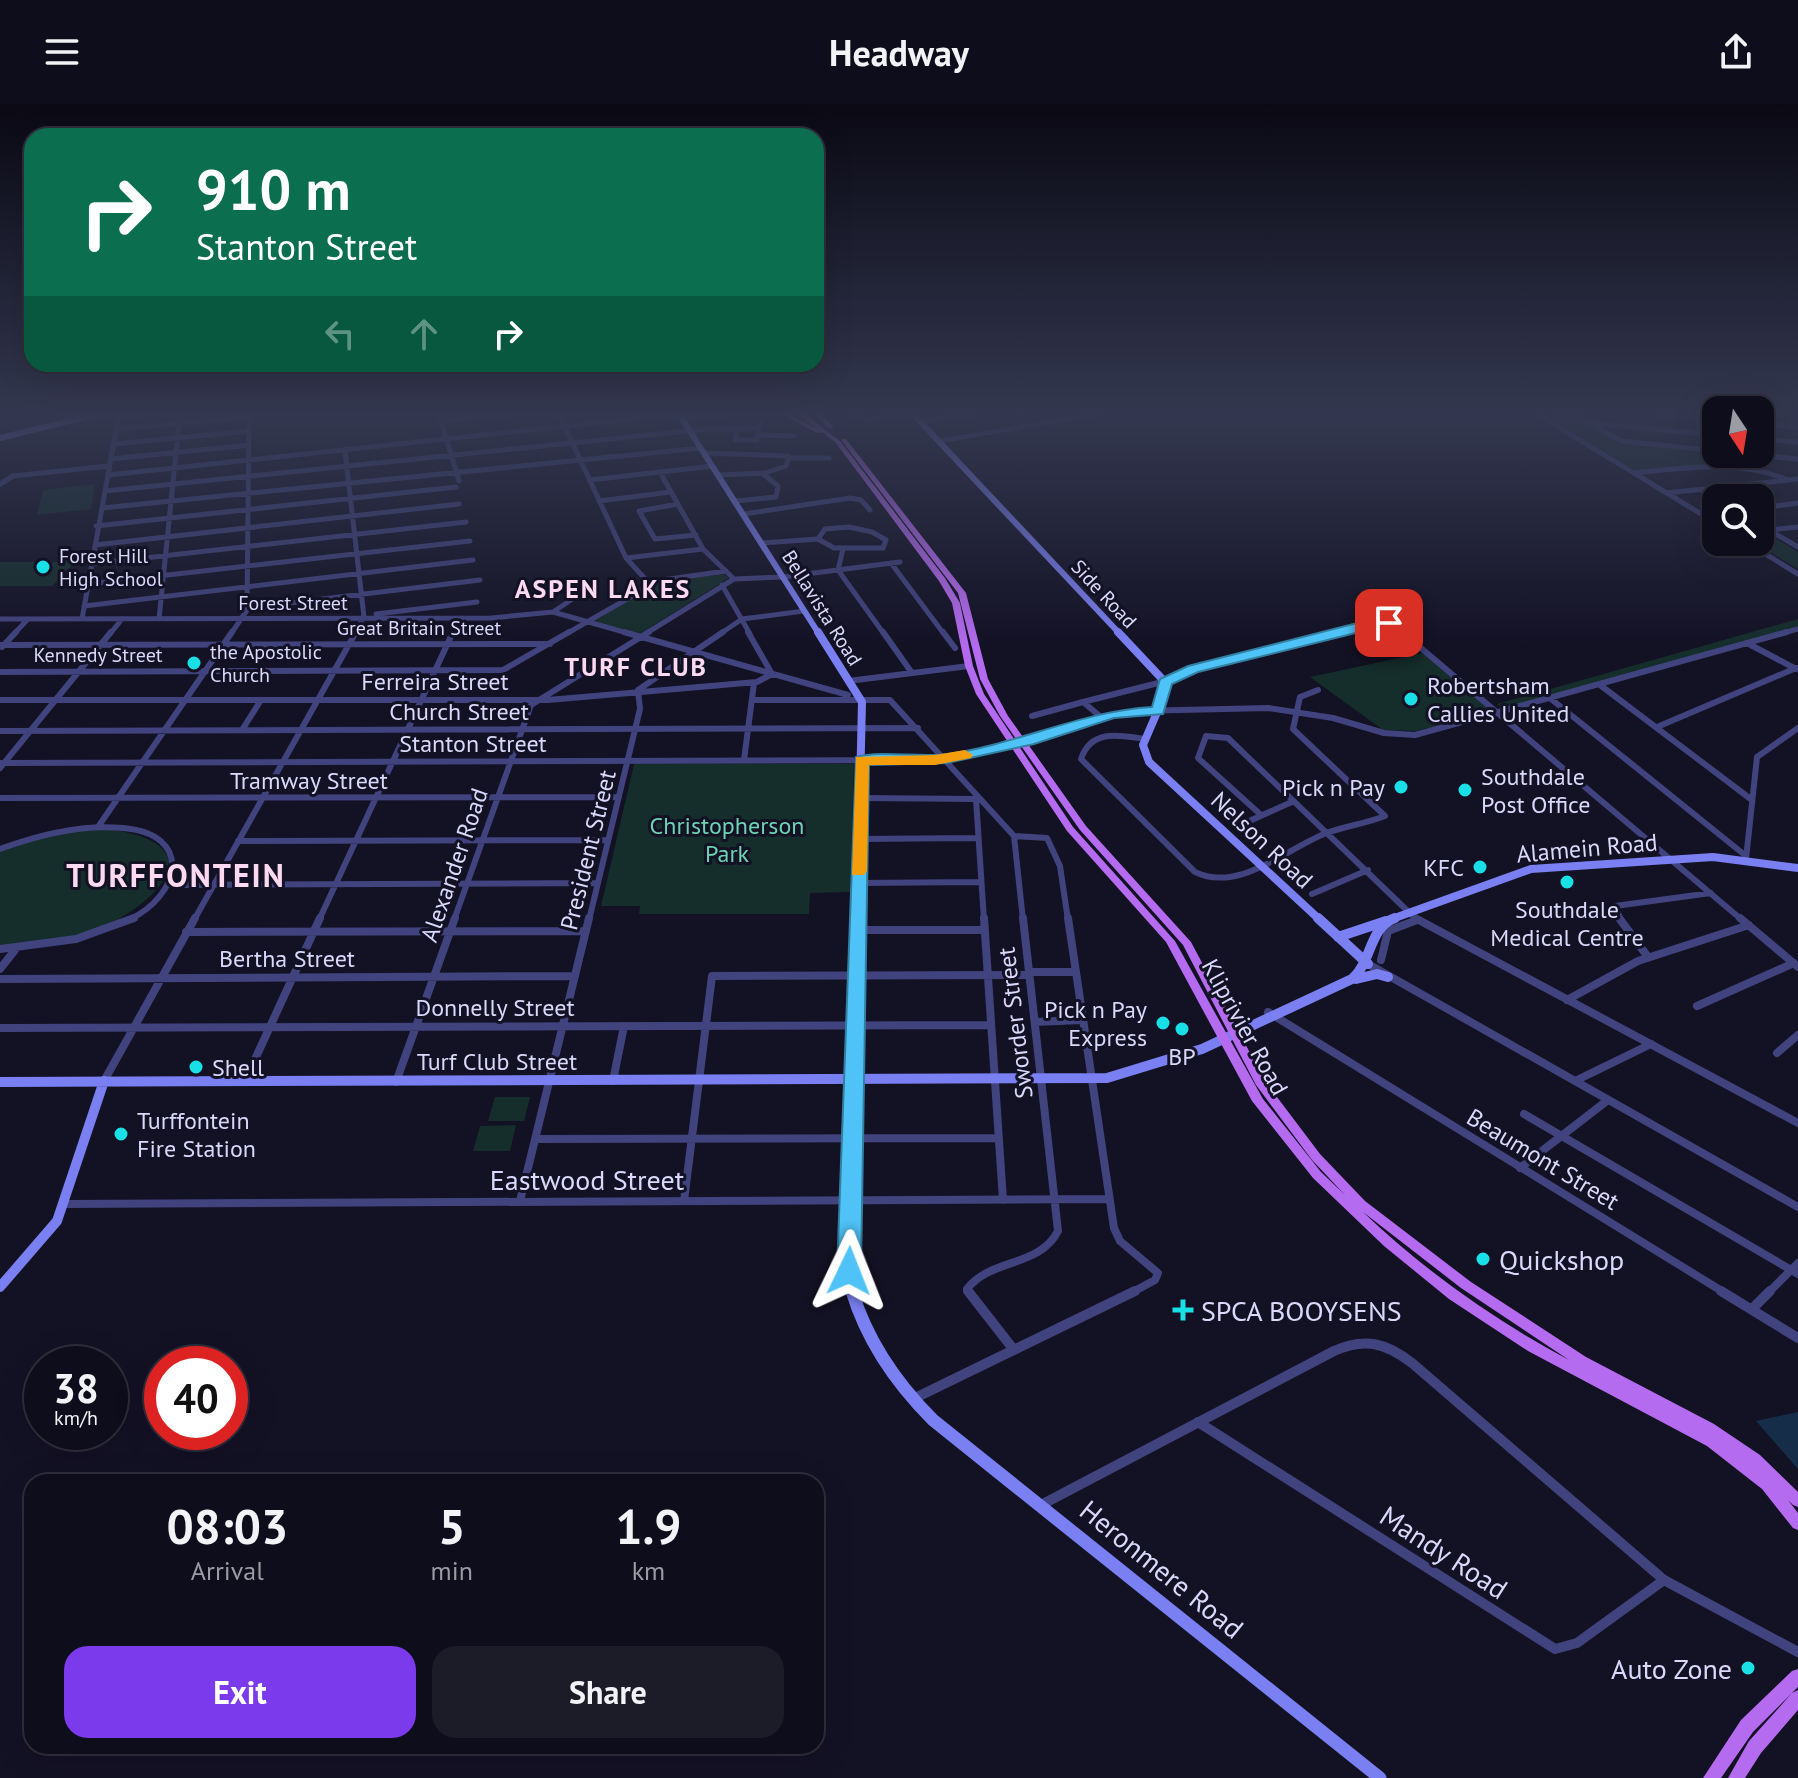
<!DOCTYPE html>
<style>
body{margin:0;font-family:"PT Sans",sans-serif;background:#1c1b28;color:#f1f3f6;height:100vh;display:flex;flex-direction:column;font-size:30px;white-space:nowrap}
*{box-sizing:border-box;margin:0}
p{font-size:26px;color:#9b9ca3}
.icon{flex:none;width:44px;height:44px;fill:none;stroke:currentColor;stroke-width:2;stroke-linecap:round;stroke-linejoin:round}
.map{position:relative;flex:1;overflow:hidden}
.panel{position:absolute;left:24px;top:1370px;width:800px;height:280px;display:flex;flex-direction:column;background:#0e0d1b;border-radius:24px;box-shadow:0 8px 32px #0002,0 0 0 2px #2e2d3a}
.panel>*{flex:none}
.hud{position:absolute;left:24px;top:24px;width:800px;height:244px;border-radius:24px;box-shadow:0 8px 32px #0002,0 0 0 2px #2e2d3a;background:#0b6e4f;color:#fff;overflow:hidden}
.needle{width:52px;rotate:168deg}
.fabs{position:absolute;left:1702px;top:292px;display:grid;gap:16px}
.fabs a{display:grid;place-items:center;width:72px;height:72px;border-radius:16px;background:#0e0d1b;box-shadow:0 8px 32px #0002,0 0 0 2px #2e2d3a;font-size:40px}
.speed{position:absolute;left:24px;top:1242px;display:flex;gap:16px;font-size:40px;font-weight:700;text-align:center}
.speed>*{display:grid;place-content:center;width:104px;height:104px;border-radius:50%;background:#0e0d1b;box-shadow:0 8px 32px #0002,0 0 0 2px #2e2d3a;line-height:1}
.speed small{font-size:20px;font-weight:400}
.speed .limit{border:12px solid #d22;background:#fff;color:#111}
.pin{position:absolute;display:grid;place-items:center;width:68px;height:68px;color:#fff;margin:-34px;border-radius:16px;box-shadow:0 4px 12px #0006}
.me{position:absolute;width:88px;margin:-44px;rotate:2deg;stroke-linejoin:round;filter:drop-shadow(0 0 6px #0008)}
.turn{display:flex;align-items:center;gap:28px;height:168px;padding:0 40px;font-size:36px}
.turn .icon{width:104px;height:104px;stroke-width:2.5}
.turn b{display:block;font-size:56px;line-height:68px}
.lanes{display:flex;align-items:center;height:76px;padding:0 40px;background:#0003;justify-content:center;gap:40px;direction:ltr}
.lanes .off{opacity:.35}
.eta{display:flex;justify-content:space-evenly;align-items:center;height:136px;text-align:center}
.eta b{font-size:48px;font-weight:800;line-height:56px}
.cta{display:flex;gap:16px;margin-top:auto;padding:16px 40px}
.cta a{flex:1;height:92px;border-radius:24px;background:#7c3aed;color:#fff;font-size:32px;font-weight:800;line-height:92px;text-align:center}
.cta a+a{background:#1c1b28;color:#f1f3f6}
header{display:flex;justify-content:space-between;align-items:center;height:104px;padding:0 40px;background:#0e0d1b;font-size:36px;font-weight:800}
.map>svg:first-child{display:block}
.green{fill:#152d2b}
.water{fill:#162d4a}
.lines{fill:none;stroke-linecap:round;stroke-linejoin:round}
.street-far3{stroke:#41437e;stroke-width:5}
.street-far2{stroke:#41437e;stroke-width:6}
.street-far1{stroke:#41437e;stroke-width:8}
.street{stroke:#41437e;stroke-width:10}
.secondary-far3{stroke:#7a7ff1;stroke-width:6}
.secondary-far2{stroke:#7a7ff1;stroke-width:8}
.secondary-far1{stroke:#7a7ff1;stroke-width:10}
.secondary{stroke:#7a7ff1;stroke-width:13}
.primary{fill:#b56bef;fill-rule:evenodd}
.route{fill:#4fc3f7;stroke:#337fa1;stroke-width:2}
.slow{fill:#f59e0b}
.poi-dot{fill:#19e0e6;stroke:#131124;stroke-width:3}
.labels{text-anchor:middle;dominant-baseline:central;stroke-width:6;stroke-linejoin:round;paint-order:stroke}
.far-poi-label{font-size:20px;fill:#dad9fb;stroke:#131124;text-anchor:start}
.far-street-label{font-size:20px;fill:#dad9fb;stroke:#131124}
.street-label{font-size:24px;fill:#dad9fb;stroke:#131124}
.poi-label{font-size:24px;fill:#dad9fb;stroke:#131124;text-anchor:start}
.park-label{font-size:24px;fill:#6cd4b2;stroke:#131124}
.far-district-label{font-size:26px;font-weight:bold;letter-spacing:2px;fill:#fbdaf1;stroke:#131124}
.near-street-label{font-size:28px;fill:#dad9fb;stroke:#131124}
.near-poi-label{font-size:28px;fill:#dad9fb;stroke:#131124;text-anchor:start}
.district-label{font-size:32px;font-weight:bold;letter-spacing:2px;fill:#fbdaf1;stroke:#131124}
</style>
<header><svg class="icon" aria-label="menu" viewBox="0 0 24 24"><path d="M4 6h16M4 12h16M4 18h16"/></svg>Headway<svg class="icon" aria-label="share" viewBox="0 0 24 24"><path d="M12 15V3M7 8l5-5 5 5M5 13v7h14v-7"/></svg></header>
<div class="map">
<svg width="1798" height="1674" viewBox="0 0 1798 1674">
<rect width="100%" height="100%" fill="#131124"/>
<path class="green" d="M1544,310h26l49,28 80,9 5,13 -66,8z
M95,380l-4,25 -54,6 6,-25z
M1760,425l38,23v17l-44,-27h6z
M0,458h75l-23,24h-52z
M723,470l6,4 -88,55 -48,-11 63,-39z
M1798,515v8l-294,83 -7,-6z
M1422,549l67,55 -3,4 -69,19 -34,-1 -73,-53z
M634,660h220l-4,128 -40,1 -1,21h-170l1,-8h-39z
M105,725c123,14 42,86 -25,107 -24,8 -55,7 -80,10v-94l57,-19z
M495,993h35l-6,24h-36z
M516,1021l-6,26h-37l7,-25z"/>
<path class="water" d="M1798,1308v57l-42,-48z"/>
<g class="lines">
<path class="street-far3" d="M66,310h19
M439,310l20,67
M559,310l67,144 22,24
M852,310l13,6 48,-6
M1537,310l179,109
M1573,310l49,27 94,10
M1658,310l58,5
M1696,310l12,52
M683,315l46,-5
M441,317l74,-7
M920,317l53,-7
M1591,319l125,12
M1760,319l38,4
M737,324l-2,12h22l4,-18
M116,325l133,-12
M759,331l35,1
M1760,335l38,3
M939,337l160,-27
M113,340l136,-13
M345,347l19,166 -10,17
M704,349l85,3 -3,10 -21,7 -47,2
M1749,350l49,5
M790,354h39
M111,355l138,-14
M660,368l43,77 31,30
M1634,369c52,-5 105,-14 154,7
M108,371l571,-61
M590,376l123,-14
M0,380l13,-8 96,-10
M1701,386l15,9
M105,387l602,-62 53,-1
M1666,389l132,-14
M599,397l72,-9
M735,397l41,-4 2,-11 -15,-12
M678,400l-39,7 16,28 41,-4
M102,404l599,-60
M1760,404l38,-5
M744,410l106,-16 11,2 9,10
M1760,421l38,22
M96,422l360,-39
M849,423l23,5 14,8 -3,8h-49l-16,-9 7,-10z
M1769,426l29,-3
M1746,438l52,32
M762,439l56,-4
M95,441l364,-41
M843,445l-5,21 46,64
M626,454l77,-9
M891,459l53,71
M91,460l375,-42
M648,478l78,-11
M88,480l382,-43
M722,481l28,49
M84,502l389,-46
M248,504l232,-28
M553,508l78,22
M376,510l101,-12
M0,515l491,-1 62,-6 27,-18
M82,515l37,-205
M159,515l21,-205
M14,530l14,-15
M110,530l12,-15
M231,530l16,-24 2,-196
M452,530l7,-16
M566,530l75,-43 7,-9
M645,530l89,-55 49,-2 117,-15
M720,530l22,-15 62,-8
M1330,530c26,-7 52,-19 75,0
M1780,530l18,-5"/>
<path class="street-far2" d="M624,528l224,63
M883,528l29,41
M943,528l12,16
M1402,528l340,288
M1747,539l49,26
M0,541l550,-1
M2,543l14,-15
M0,568l503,-2 66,-38
M848,577l121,-15
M1600,581l152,115
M1551,595l195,157
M0,596h548l209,-18 15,-8 -24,-42
M754,596h136l124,136 9,84
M1083,598l87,-22 29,-13 138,-35
M1032,612l51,-14 18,15
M1657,623l139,-59
M242,626l19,-30
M0,627l918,-3
M1145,635c-26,-4 -54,-10 -64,20l114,113c43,21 90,-22 129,-38 20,-8 41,-10 61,-18l-92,-87 7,-32 18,-7
M744,656l10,-77
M0,659l935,-3 78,-15 88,-28 35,-6 132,-3 65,10 51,15 31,2 372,-103
M0,664l111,-136
M0,694l619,-1
M860,694l117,1
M976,695l8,121
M1261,711l-63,-57 8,-22 22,2 189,182
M98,723l134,-195
M1236,723l58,-26
M1014,732l33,2 13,28 8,54
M859,735l117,-1
M238,737l370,-1
M0,745c38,-14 82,-25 123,-21 70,6 59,66 6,92
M1746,755l11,-102 41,-29
M858,779l121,-1
M168,781l430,-2
M1312,790l56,-24
M194,816l162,-288
M319,816l134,-288
M454,816l77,-215 118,-73
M589,816l51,-211 -2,-19 85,-58
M1621,816l-6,-14 96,-13"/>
<path class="street-far1" d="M984,814l19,282
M1068,814l46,310 6,13 38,32 -3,7 -24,13
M1415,814l383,205
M1619,814l29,39
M1740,814l58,49
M857,826h125
M186,828l400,-1
M0,845l76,-10 58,-21
M1381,856l7,-29 29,-11
M1368,860l430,243
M0,865l15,-19
M1029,868h46
M0,875l575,-3
M1567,896l71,-39 111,-36
M1697,902l97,-43
M1268,908l457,281
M1035,918l47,-2
M0,924l990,-3
M1777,949l21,-18
M104,977l91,-163
M245,977l75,-163
M613,977l11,-55
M1575,977l76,-37
M396,978l59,-164
M1524,1010l274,160
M535,1035l463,-1
M1520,1064l88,-68
M520,1097l69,-283
M684,1097l28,-225 317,-1
M65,1100l1044,-5
M970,1189l-3,-4c24,-31 73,-22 91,-58l-35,-313
M1768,1189l30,-30"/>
<path class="street" d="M968,1187l46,59
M1721,1187l77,47
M1752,1205l18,-18
M913,1295l222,-108
M1198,1318l357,227 22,-6 87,-63
M1041,1401l293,-154c31,-14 52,-8 78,12l252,217 134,72"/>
<path class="secondary-far3" d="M679,310l140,220
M913,310l207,220
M0,334l89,-22 53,-2"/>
<path class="secondary-far2" d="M818,528l44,70 -5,218
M1118,528l47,50 -1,14 -21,49 6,17 171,158
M1389,816l142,-51 182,-12 85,11"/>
<path class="secondary-far1" d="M1318,814l50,46
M1338,833l48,-16
M1356,875l21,-5 11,3
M0,978l1107,-4 95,-29 150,-70c20,-17 17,-52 43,-61
M0,1183l57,-66 47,-140
M852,1189l-3,-22 8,-353"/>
<path class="secondary" d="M852,1187c15,50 44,92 81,129l447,358"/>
<path class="primary" d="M781,310h7l28,14 -18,-14h6l36,27 105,137 15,25 13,63 11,28 89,133 102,114 88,158 58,73 24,23 -33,-35 -56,-75 -73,-140 -103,-115 -80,-114 -20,-37 -22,-86 -116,-152v-2h4l120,154 22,86 20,37 78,110 105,116 74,139 55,73 45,47 106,81 115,75 128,67 46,31 38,37v15l-5,-2 -5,-5 10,13v17l-5,-2 -31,-39 -55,-43 -179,-95 -79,-52 -65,-53 -71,-68 -61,-77 -86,-159 -99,-111 -91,-137 -11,-28 -13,-63 -13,-22 -103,-138 -14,-11 -5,1zM1363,1108l98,76 108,72c-75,-40 -144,-89 -206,-148z
M815,310h6l12,12v2h-4z
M1798,1565v18l-45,45 -32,46h-18l38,-58 51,-49z
M1798,1586v20l-37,43 -16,25h-17l21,-37 43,-48z"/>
</g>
<linearGradient id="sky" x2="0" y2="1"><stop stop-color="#0a0914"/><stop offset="0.57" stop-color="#333850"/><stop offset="1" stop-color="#333850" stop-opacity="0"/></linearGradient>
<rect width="1798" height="544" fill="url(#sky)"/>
<path class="route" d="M1373,515l23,4 -198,49 -26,12 -9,30 -49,4 -80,26 -87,19 -78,2 -8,506 -4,6h-16l-4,-6 19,-514c29,-7 62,1 92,-3 70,-10 134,-43 204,-47l8,-28 28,-13z"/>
<path class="slow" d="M965,646l8,5 -2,3 -36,7h-66l-2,106 -3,4h-12l4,-118 79,-2z"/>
<g class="poi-dot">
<circle cx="43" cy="463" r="8"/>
<circle cx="194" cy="559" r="8"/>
<circle cx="1411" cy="595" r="8"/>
<circle cx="1401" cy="683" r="8"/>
<circle cx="1465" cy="686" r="8"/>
<circle cx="1480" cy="763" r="8"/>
<circle cx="1567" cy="778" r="8"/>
<circle cx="1163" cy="919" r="8"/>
<circle cx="1182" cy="925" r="8"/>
<circle cx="196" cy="963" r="8"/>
<circle cx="121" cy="1030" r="8"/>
<circle cx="1483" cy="1155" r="8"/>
<path d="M1179 1194h8v8h8v8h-8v8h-8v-8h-8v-8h8z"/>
<circle cx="1748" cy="1564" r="8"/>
</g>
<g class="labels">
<g class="far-poi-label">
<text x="59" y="452">Forest Hill<tspan x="59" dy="23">High School</tspan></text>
<text x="210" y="548">the Apostolic<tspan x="210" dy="23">Church</tspan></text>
</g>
<g class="far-street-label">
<text transform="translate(1104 490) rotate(47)">Side Road</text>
<text x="293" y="499">Forest Street</text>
<text transform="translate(822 504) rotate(58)">Bellavista Road</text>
<text x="419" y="524">Great Britain Street</text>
<text x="98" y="551">Kennedy Street</text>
</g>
<g class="street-label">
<text x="435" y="577">Ferreira Street</text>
<text x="459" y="607">Church Street</text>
<text x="473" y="639">Stanton Street</text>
<text x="309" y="676">Tramway Street</text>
<text transform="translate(1262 736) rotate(43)">Nelson Road</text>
<text transform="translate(1587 744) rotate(-5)">Alamein Road</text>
<text transform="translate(588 746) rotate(-76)">President Street</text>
<text transform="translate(454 761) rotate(-71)">Alexander Road</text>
<text x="287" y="854">Bertha Street</text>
<text x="495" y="903">Donnelly Street</text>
<text transform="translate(1015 919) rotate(-97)">Sworder Street</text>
<text transform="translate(1245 923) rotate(61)">Kliprivier Road</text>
<text x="497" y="957">Turf Club Street</text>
<text transform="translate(1543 1055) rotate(31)">Beaumont Street</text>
</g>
<g class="poi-label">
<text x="1427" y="581">Robertsham<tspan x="1427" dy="28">Callies United</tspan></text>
<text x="1481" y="672">Southdale<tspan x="1481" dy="28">Post Office</tspan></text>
<text x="1385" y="683" text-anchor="end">Pick n Pay</text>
<text x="1464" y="763" text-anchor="end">KFC</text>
<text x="1567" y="805" text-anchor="middle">Southdale<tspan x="1567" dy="28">Medical Centre</tspan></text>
<text x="1147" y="905" text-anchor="end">Pick n Pay<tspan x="1147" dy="28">Express</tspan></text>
<text x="1182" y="952" text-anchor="middle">BP</text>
<text x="212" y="963">Shell</text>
<text x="137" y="1016">Turffontein<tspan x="137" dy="28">Fire Station</tspan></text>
</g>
<g class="park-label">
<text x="727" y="721">Christopherson<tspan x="727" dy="28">Park</tspan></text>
</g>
<g class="far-district-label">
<text x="603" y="484">ASPEN LAKES</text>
<text x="636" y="562">TURF CLUB</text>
</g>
<g class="near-street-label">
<text x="587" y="1075">Eastwood Street</text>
<text transform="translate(1444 1448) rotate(33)">Mandy Road</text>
<text transform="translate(1162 1465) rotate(39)">Heronmere Road</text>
</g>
<g class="near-poi-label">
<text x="1499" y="1155">Quickshop</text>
<text x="1201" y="1206">SPCA BOOYSENS</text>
<text x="1732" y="1564" text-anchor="end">Auto Zone</text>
</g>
<g class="district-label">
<text x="176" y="771">TURFFONTEIN</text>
</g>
</g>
</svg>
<div class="fabs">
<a><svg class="needle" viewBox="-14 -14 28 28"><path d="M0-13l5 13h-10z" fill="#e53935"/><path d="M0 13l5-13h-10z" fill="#9b9ca3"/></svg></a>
<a><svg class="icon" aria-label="search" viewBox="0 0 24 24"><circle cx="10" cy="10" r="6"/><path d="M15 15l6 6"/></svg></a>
</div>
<div class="speed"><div>38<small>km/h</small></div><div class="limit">40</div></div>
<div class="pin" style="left:1389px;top:519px;background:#d93025"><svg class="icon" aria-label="arrive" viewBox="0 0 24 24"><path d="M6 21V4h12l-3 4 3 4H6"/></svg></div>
<svg class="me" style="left:849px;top:1167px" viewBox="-20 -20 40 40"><path d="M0-17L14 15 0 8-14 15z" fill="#4fc3f7" stroke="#fff" stroke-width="4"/></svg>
<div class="hud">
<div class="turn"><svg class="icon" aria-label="right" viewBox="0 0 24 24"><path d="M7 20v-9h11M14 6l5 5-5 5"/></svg><div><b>910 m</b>Stanton Street</div></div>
<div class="lanes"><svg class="icon off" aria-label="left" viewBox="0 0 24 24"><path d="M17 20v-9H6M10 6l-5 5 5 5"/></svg><svg class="icon off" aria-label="ahead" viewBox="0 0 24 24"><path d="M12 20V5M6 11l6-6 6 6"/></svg><svg class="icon" aria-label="right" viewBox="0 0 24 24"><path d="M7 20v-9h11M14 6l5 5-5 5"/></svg></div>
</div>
<section class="panel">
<div class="eta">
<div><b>08:03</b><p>Arrival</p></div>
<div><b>5</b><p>min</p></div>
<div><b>1.9</b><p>km</p></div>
</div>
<div class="cta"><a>Exit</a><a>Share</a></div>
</section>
</div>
